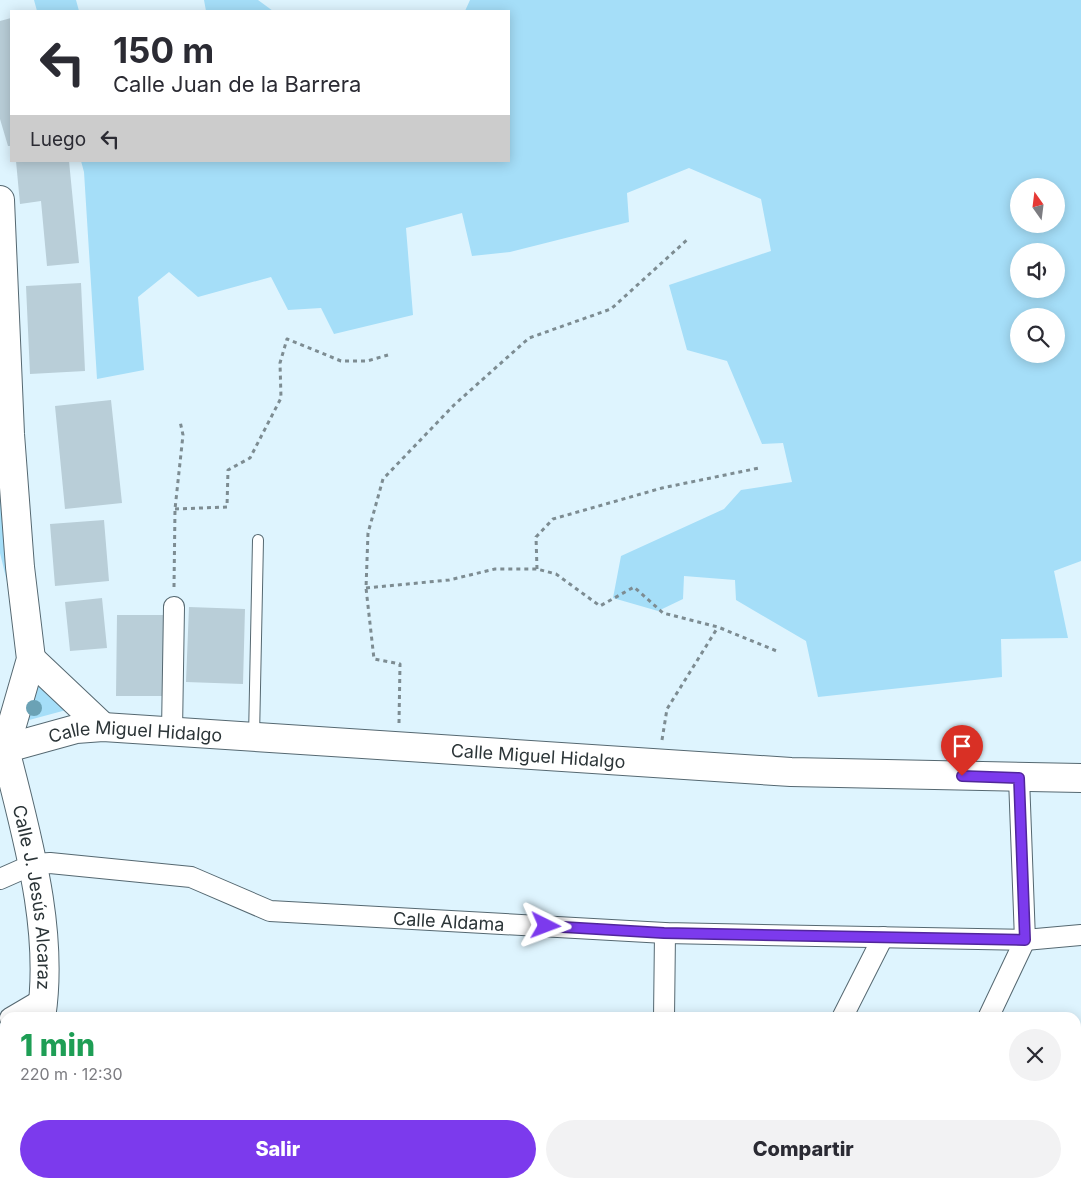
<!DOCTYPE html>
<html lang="es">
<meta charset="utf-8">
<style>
body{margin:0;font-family:Inter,sans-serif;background:#f2f2f3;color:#2b2b33;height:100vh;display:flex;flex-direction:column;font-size:19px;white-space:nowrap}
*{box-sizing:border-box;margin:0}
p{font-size:16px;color:#7c7c81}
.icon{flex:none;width:28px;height:28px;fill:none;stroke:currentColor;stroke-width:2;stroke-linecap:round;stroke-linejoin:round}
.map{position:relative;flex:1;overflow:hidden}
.sheet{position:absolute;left:0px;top:1012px;width:1081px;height:176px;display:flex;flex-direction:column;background:#fff;border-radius:15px 15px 0 0;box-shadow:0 2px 12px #0003}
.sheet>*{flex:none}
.guide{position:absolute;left:10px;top:10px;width:500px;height:152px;border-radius:0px;box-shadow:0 2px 12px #0003;background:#fff;color:#2b2b33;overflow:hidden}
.needle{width:32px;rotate:346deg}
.tools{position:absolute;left:1010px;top:178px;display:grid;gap:10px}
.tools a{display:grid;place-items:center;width:55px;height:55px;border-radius:50%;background:#fff;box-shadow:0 2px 12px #0003;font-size:25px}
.pin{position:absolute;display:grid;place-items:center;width:42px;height:42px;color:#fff;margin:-51px -21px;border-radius:50% 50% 50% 0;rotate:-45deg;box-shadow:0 0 5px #0007}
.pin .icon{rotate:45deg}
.me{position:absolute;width:55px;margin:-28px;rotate:93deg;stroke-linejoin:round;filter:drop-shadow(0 0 4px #0008)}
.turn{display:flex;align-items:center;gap:18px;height:105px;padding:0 20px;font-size:22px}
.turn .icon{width:65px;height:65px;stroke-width:2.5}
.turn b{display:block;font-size:35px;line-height:42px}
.then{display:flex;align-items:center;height:48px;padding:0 20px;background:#0003;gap:10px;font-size:19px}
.round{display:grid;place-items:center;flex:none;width:52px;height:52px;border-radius:26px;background:#f2f2f3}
.summary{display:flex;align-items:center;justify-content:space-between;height:85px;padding:0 20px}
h1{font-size:30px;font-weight:800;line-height:38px;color:#1e9e55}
.primary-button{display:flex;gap:10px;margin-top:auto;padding:10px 20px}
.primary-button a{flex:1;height:58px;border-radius:30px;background:#7c3aed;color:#fff;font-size:20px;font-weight:800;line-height:58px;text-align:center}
.primary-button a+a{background:#f2f2f3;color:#2b2b33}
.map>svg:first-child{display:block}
.green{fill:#a5def8;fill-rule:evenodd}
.building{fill:#b9ced8}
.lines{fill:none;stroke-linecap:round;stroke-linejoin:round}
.lane-casing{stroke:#556871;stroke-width:12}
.street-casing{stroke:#556871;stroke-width:22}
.secondary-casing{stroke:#556871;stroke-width:30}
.path{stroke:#7d8c92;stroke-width:3;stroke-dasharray:4 4;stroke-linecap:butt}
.lane{stroke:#fff;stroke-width:10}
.street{stroke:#fff;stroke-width:20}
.secondary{stroke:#fff;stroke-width:28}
.tree{fill:#6ba2b5}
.route-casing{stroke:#51269a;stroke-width:12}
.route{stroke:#7c3aed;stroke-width:9}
.labels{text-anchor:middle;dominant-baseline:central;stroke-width:4.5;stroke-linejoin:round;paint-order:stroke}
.street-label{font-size:18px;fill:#2b3437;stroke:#fff}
</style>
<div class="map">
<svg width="1081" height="1188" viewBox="0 0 1081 1188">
<rect width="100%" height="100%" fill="#def4fe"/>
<path class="green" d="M34,0h42l3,11h-42z
M204,0h54l15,11h-67z
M470,0h611v561l-27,10 14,67 -67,1 1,38 -184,20 -12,-56 -70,-41 -1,-20 -51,-4 -1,23 -25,12 -45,-13 8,-42 103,-47 17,-19 51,-8 -9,-39 -21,1 -35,-83 -40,-11 -18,-65 102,-34 -10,-52 -72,-31 -62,25 2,29 -119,30 -38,4 -10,-43 -56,15 7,87 -79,19 -13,-26 -33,2 -17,-33 -73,20 -29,-25 -31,25 6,73 -47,9 -13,-207 -3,-11h428v-150h-44zM1056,186v38h-37v-38zM1019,251h37v38h-37zM1056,316v38h-37v-38z
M0,325l10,269 -10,-41z
M33,681l37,28 -52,14z
M190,1184h205v4h-204z"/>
<path class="building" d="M11,18v128h-3l-8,-27v-98z
M16,161h53l10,102 -32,3 -6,-65 -21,3z
M81,283l4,88 -55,3 -4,-88z
M111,400l11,103 -57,6 -10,-103z
M104,520l5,61 -54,5 -5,-62z
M102,598l5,50 -37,3 -5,-49z
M189,607l56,2 -2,75 -57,-2z
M117,615h47l-1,81h-47z"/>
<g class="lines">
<g class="lane-casing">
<path id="lane" d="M254,737l4,-197"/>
</g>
<g class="street-casing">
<g id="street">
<path d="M172,731l2,-124"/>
<path id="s1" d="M0,879l34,-15 16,-1 141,14 79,34 395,22 360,7 56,-5"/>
<path d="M10,1018l34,-20"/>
<path d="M664,1018l1,-85"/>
<path d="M842,1018l41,-81"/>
<path d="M988,1018l37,-78 -6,-162"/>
<path d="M1076,1140l5,-13"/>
<path d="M520,1184l2,4"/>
<path d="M663,1188v-4"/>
<path d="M755,1188l2,-4"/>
<path d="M908,1188l2,-4"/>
<path d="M1060,1188l1,-4"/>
</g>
</g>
<g class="secondary-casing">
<g id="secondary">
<path d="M0,200l10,234 10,133 11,92 -26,90"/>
<path d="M31,659l72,68"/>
<path id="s2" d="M0,741l5,8c21,85 50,180 36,269"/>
<path id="s3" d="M0,750l76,-21 27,-2 688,45 290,6"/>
<path d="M0,1164l5,-15"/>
</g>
</g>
<path class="path" d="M175,509l52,-2 1,-37 22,-12 31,-60 -1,-35 7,-24 54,22h26l21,-6
M537,569l-1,-32 17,-18 109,-31 97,-20
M174,587l1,-78 8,-74 -3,-14
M366,588l83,-8 46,-11h42l19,5 44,32 34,-19 29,26 55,14 61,25
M399,723l1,-59 -26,-5 -8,-71 2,-55 15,-54 71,-74 75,-67 82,-29 77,-70
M662,740l5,-31 51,-82"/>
<use href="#lane" class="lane"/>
<use href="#street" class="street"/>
<use href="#secondary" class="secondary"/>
</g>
<circle class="tree" cx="34" cy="708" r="8"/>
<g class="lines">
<g class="route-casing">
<path id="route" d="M546,926l118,7 361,7 -6,-162 -57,-2"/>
</g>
<use href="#route" class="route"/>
</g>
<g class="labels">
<g class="street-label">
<text stroke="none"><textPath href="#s3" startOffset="138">Calle Miguel Hidalgo</textPath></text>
<text stroke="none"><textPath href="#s3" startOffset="542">Calle Miguel Hidalgo</textPath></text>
<text stroke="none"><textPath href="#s2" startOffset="161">Calle J. Jesús Alcaraz</textPath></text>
<text stroke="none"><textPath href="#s1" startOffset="460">Calle Aldama</textPath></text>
</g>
</g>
</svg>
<div class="tools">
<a><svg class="needle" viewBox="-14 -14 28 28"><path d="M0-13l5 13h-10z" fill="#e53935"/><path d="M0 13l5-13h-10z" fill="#7c7c81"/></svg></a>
<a><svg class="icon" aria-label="sound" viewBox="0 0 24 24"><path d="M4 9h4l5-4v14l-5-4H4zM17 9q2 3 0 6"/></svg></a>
<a><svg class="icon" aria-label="search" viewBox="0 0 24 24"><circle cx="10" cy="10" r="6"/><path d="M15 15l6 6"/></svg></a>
</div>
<div class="pin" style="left:962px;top:776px;background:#d93025"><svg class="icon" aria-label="arrive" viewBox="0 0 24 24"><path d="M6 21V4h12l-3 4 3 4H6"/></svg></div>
<svg class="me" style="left:546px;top:926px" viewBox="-20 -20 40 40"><path d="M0-17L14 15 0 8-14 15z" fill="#7c3aed" stroke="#fff" stroke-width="4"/></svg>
<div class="guide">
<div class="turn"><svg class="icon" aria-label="left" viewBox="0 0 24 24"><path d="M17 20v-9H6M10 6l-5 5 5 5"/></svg><div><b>150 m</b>Calle Juan de la Barrera</div></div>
<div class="then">Luego<svg class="icon" aria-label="left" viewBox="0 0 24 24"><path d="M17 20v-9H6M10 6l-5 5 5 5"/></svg></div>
</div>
<section class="sheet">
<div class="summary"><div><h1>1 min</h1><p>220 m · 12:30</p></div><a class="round"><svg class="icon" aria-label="close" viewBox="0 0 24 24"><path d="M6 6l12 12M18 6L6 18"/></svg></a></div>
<div class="primary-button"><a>Salir</a><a>Compartir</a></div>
</section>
</div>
